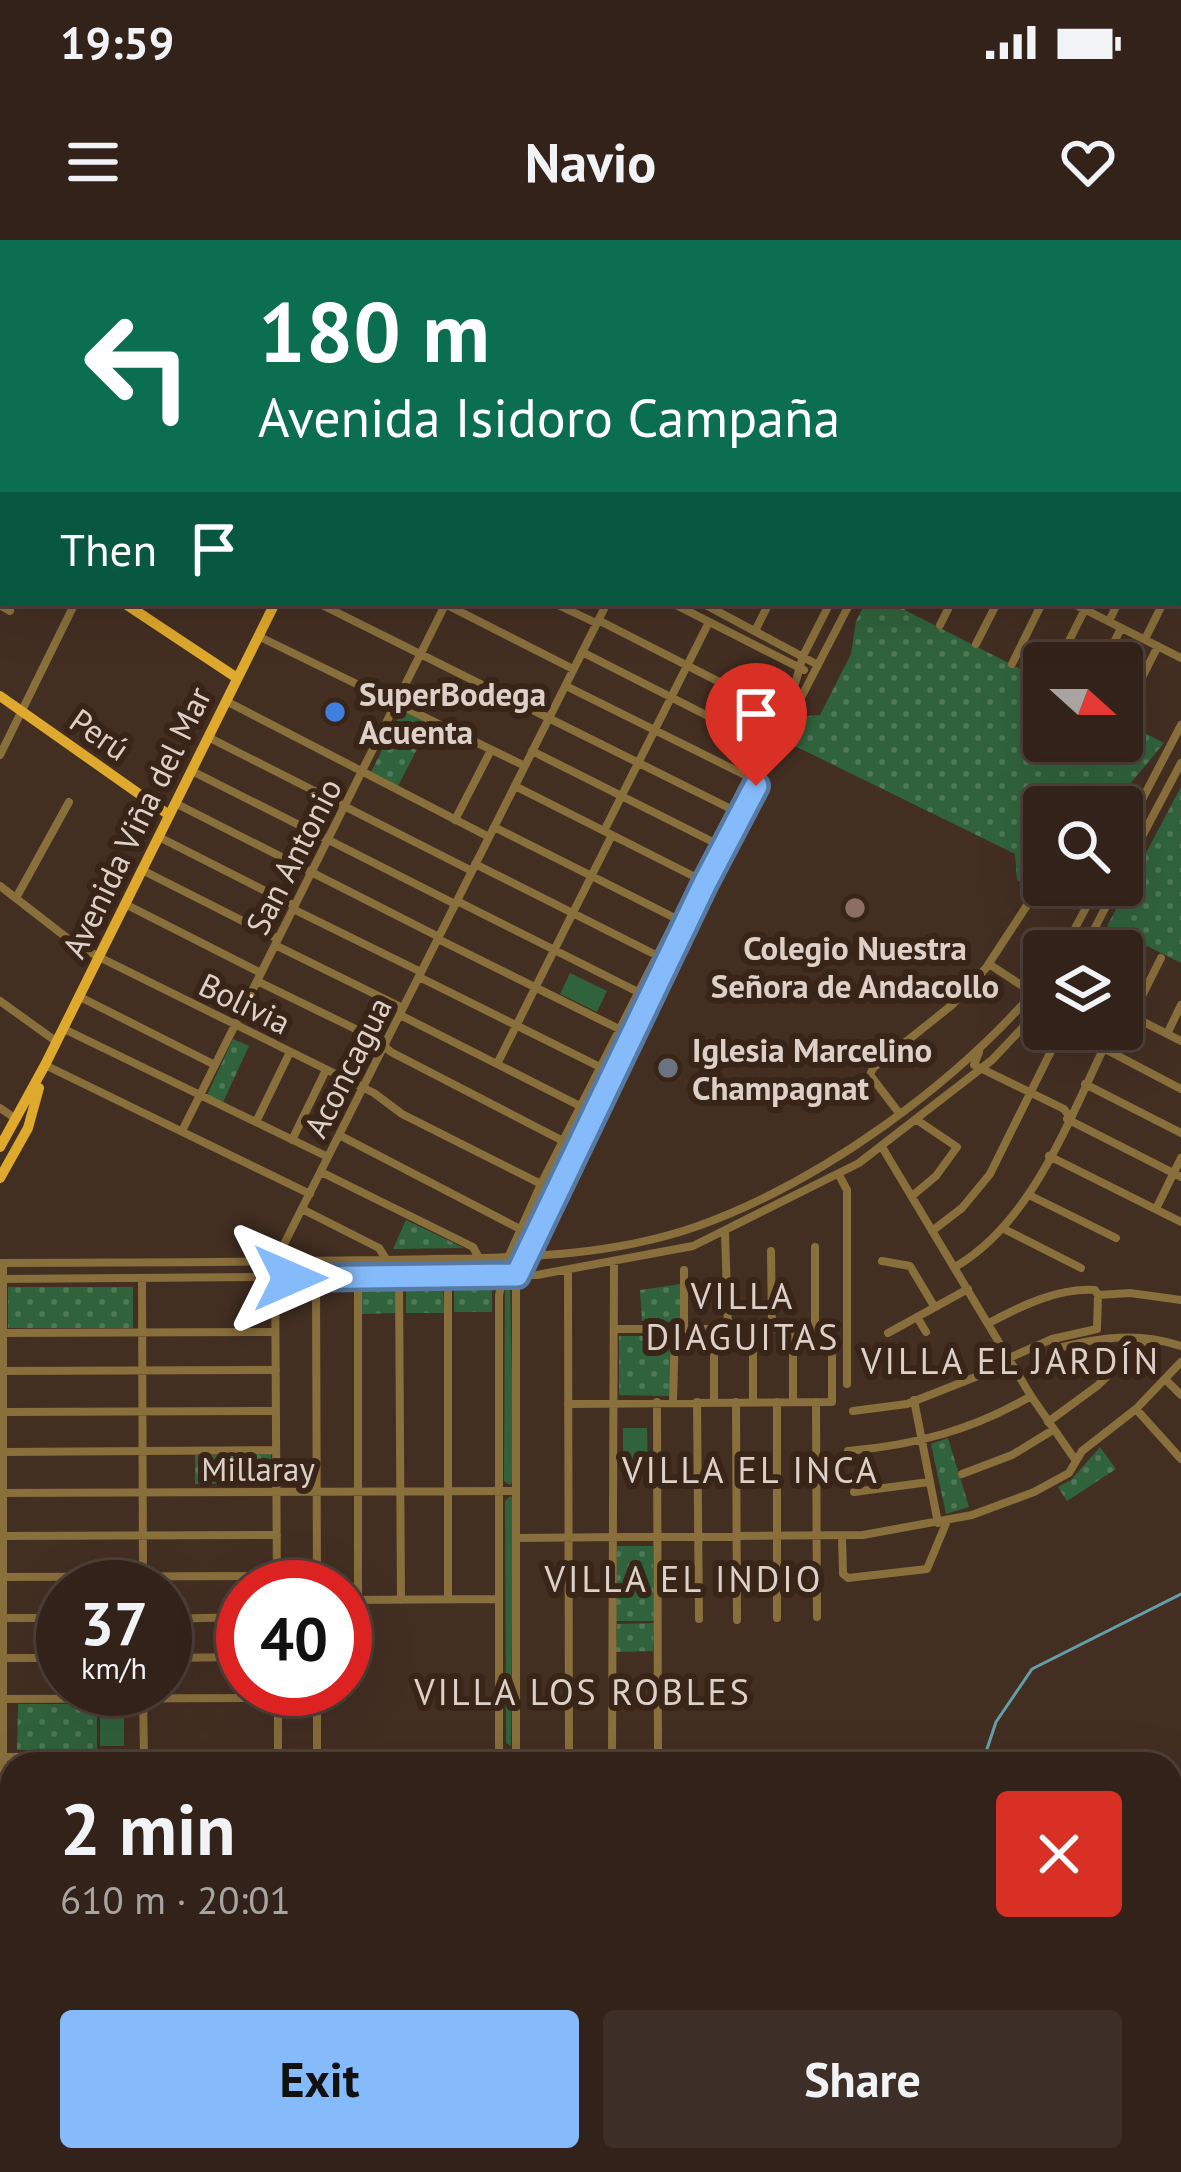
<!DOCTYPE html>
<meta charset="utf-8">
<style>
body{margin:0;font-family:"PT Sans",sans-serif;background:#3d2f27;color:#f1f3f6;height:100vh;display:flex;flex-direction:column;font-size:45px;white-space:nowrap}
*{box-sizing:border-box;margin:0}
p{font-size:39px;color:#a8a4a2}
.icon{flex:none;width:66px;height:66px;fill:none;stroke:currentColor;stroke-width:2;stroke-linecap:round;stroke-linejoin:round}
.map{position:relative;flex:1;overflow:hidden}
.drawer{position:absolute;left:0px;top:1512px;width:1182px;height:420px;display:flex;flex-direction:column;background:#32221a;border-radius:36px 36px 0 0;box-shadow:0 12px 48px #0002,0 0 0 3px #4d3f39}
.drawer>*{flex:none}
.hud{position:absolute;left:0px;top:0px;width:1182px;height:366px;box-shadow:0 12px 48px #0002,0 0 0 3px #4d3f39;background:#0b6e4f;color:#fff;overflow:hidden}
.needle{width:78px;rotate:111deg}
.controls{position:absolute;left:1023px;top:402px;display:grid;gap:24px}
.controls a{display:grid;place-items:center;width:120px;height:120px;border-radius:12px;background:#32221a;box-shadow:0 12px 48px #0002,0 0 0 3px #4d3f39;font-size:60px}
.speed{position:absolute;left:36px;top:1320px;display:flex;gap:24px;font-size:60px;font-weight:700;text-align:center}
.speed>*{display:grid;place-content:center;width:156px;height:156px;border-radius:50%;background:#32221a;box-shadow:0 12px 48px #0002,0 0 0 3px #4d3f39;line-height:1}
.speed small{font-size:30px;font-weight:400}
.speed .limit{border:18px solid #d22;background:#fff;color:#111}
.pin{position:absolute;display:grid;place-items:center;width:102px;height:102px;color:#fff;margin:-123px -51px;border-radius:50% 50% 50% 0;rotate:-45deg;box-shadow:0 0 12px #0007}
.pin .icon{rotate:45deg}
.me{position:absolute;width:132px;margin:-66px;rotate:90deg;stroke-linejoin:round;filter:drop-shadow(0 0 9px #0008)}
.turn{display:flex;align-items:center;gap:42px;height:252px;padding:0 60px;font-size:54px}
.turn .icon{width:156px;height:156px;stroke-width:2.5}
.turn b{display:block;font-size:84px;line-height:102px}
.then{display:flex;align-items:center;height:114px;padding:0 60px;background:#0003;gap:24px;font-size:45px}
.round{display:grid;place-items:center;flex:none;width:126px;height:126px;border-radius:12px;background:#3d2f27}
.headline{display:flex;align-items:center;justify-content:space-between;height:204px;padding:0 60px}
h1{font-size:72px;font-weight:700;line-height:90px}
.primary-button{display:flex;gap:24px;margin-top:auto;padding:24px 60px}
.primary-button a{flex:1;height:138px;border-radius:12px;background:#85bbfb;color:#111;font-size:48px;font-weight:700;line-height:138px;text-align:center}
.primary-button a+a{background:#3d2f27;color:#f1f3f6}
.status{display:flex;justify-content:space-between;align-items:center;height:84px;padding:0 60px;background:#32221a;direction:ltr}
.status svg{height:33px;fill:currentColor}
header{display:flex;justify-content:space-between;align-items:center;height:156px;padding:0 60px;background:#32221a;font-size:54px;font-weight:700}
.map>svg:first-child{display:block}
.grass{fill:#30633c}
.park{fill:url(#park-dots)}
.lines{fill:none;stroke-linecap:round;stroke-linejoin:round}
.stream{stroke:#639fab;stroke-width:3}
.minor{stroke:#896f3c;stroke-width:8}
.major{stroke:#dea92c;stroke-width:10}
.route-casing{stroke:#567aa3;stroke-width:30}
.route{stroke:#85bbfb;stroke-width:21}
.shop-dot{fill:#3f7fe0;stroke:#392418;stroke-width:4.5}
.education-dot{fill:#8d6e63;stroke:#392418;stroke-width:4.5}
.worship-dot{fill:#6b7280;stroke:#392418;stroke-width:4.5}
.labels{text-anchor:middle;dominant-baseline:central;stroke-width:12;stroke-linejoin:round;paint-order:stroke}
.poi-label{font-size:33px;font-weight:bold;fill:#ddd0c8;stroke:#392418;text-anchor:start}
.street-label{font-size:33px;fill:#ddd0c8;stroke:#392418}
.neighbourhood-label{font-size:36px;letter-spacing:3px;fill:#ddd0c8;stroke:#392418}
</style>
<div class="status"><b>19:59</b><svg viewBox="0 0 49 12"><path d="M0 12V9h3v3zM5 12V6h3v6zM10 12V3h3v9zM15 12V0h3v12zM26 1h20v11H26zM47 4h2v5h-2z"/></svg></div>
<header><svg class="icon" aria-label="menu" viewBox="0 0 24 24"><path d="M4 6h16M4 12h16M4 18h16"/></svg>Navio<svg class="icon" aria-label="heart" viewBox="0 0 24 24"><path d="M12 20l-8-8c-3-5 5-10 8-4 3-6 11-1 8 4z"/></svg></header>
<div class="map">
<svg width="1181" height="1932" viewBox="0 0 1181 1932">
<defs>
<pattern id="park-dots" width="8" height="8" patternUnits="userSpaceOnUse" patternTransform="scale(3)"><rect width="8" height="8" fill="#30633c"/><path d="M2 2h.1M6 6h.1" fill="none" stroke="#4e7857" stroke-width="1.8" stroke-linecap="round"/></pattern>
</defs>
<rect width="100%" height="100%" fill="#432e22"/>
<path class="grass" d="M570,733l37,18 -10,21 -37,-18z
M510,1041l4,198 -4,6 -6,-4 1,-195z
M623,1188h24l1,39h-25z
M510,1256l3,2 -2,248 -5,-3 -1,-242z
M100,1464h24v42h-24z"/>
<path class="park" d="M865,363h26l153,78v60h78v-20l42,22 -38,46 -9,18h-73v78h44l-13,25 -58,-30 -2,-26 -222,-109 13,-29 14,-1 31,-61 5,-33z
M402,470l28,14 -32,62 -27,-14z
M1181,547v176l-74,-37z
M233,799l16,7 -26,56 -16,-7z
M406,980l58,28 -71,1z
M362,1043h33l1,30 -34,1z
M443,1043l1,30h-38v-29z
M454,1043l38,1v28h-38z
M681,1044v38l-39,-1 -2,-31z
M8,1047h125v41h-125z
M619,1096h52l-1,60 -51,-1z
M948,1198l21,69 -23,7 -15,-70z
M1100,1207l16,22 -49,32 -9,-14 13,-7z
M271,1214v29l-76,1v-29z
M617,1306h36l1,75h-38z
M654,1383l-1,28 -37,1 1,-28z
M18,1464h79v46h-80z"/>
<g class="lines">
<path class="stream" d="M982,1524l14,-42 36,-53 149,-75
M908,1932l2,-12"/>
<path class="minor" d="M22,0l5,3
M379,0l6,3
M484,0l6,3
M601,0l6,3
M722,0l6,3
M844,0l6,3
M1145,0l1,3
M171,3l2,-3
M253,3l2,-3
M365,3l2,-3
M627,3l1,-3
M789,3l2,-3
M899,3l2,-3
M958,3l1,-3
M1018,3l2,-3
M1032,3l2,-3
M0,12l3,-6
M1179,30l2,-1
M1179,87l2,-4
M1179,118l2,1
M0,126l3,2
M1179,170l2,1
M1179,239l2,-4
M1179,307l2,1
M1179,330l2,-4
M318,363l413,206
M554,363l42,20
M672,363l132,67
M702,363l116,62
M1072,363l109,55
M445,364l128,65
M0,365l10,6
M903,366l1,-3
M598,380l182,93
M1109,381l9,-18
M940,385l11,-22
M755,391l14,-28
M258,396l267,130
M1145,399l18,-36
M976,404l21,-41
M582,412l181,92
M1058,423l27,-54
M1104,423l17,-35
M1012,424l30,-61
M566,446l181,90
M226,461l263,136
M1122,477l36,-71
M208,497l264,134
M532,511l181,91
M0,515l75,-152
M192,531l263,133
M515,546l184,93
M175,563l264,134
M455,580l36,-70
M494,587l181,91
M604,591l105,-209
M159,597l136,69
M1122,598l59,-113
M475,624l181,91
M142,630l136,69
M1122,634l59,-111
M0,646l71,55 28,16 275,136 28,21 139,70
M16,658l53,-96
M457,661l181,91
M125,664l136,69
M293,669l128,63
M438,699l181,90
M275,705l128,63
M1063,711l35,-66
M1083,711l34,-66
M989,724l44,29
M419,737l181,90
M257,741l119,58 15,13 172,89
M80,757l135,68
M0,761l57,41
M1122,771l59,30
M400,775l180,91
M1132,776l29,-58
M64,789l264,128
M1167,794l14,-29
M1103,808l78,41
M979,812l-5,13 90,44 5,7
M497,824l115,-229
M45,825l265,129
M1085,844l96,49
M0,868l16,11
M899,873l-29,-38 3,-7 79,-63 34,-37 49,-75
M1067,879l114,58
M256,882l34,-70
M182,891l264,-528
M339,895l183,95
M292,900l34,-70
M882,907l149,249 45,65
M1049,916l132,66
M321,932l152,75 6,11
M839,935l8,15v194
M1029,955l87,43
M912,956l24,-20 21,-29 -40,-27
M302,969l77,39 7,11
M1156,969l25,-51
M1004,989l77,39
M932,991l30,-23 28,-34 72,-145
M725,992l3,96
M771,1011l1,78
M882,1021l28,5 24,40
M0,1023c128,0 255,-1 383,-3 106,-3 213,2 315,-34 125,-45 261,-144 346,-246
M3,1023v512
M955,1027c81,-47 117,-157 158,-238
M684,1030v59
M568,1031l1,484
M316,1037l1,310
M358,1037v323
M399,1037l2,323
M142,1038l1,309
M448,1038v321
M0,1039l537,-4 156,-29 166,-83 133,-103 52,-55
M917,1077l9,15
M989,1083c32,-17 68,-35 106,-33l3,5 32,-2 51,7
M714,1089v73
M793,1089v73
M815,1089v-82
M1097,1089l1,-34
M3,1093l272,-1
M888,1093l80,-44
M1052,1099l6,9c42,-11 81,-16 123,-2
M1009,1118l43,-19 45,-10
M3,1131l273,-1
M1166,1140l15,15
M914,1160l24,123
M657,1162l1,352
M673,1162l2,-73
M697,1162l2,217
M736,1162l1,218
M753,1162v-73
M777,1162v216
M816,1162l1,215
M568,1164l264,-2v-73h-218
M1136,1169l45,50
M853,1171l54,-7 104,-41
M3,1172l273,-1
M1048,1182l49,-36 49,-47
M848,1211c67,-6 125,-21 183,-55
M3,1212l273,-2
M962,1234l50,-19 41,-25
M854,1252l75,-10
M0,1253l516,-2
M3,1296l274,-1
M842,1296l1,38 5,4 79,-9 20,-48
M516,1298l347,-3 109,-20 62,-23 35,-19 13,-22 54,-42 45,-47
M3,1337l274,-1
M277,1347l-2,-325 332,-659
M345,1360l154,-1
M3,1378h60
M165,1379l78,-2
M3,1418h60
M165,1418l78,-1
M143,1449l1,70
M278,1449v67l4,8
M317,1449v67
M3,1459l275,-1
M612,1515l2,-492
M0,1517l668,-3
M499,1524v-469l8,-35 34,-76 254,-500 8,-28 27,-53
M516,1524v-481l5,-23 184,-377 145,-280
M0,1585h12
M0,1632h12
M0,1680h12
M0,1724h12
M0,1767h12
M0,1808l12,-1
M0,1859h12
M245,1920l43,2
M15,1932l6,-10 7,-2 117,1
M197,1932l7,-12"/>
<path class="major" d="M454,3l2,-3
M0,277l3,2
M124,363l113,75
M0,456l169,119
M0,907l45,-82 230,-462
M0,938l28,-50 11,-40"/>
</g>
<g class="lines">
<g class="route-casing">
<path id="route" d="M290,1038l227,-3 188,-392 51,-97"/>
</g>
<use href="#route" class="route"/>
</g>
<circle class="shop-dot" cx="335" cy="472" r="12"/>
<circle class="education-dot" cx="855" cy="668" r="12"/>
<circle class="worship-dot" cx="668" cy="828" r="12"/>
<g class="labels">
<g class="poi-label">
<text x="359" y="453">SuperBodega<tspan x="359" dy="38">Acuenta</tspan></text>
<text x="855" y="707" text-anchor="middle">Colegio Nuestra<tspan x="855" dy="38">Señora de Andacollo</tspan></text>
<text x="692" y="809">Iglesia Marcelino<tspan x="692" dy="38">Champagnat</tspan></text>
</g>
<g class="street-label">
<text transform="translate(100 494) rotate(35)">Perú</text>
<text transform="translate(136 582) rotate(-64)">Avenida Viña del Mar</text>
<text transform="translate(293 616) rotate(-63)">San Antonio</text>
<text transform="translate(245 763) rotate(26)">Bolivia</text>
<text transform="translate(347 827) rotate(-63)">Aconcagua</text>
<text x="258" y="1228">Millaray</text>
</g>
<g class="neighbourhood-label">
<text x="743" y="1055">VILLA<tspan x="743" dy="41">DIAGUITAS</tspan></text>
<text x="1011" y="1120">VILLA EL JARDÍN</text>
<text x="751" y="1229">VILLA EL INCA</text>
<text x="684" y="1338">VILLA EL INDIO</text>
<text x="583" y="1451">VILLA LOS ROBLES</text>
</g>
</g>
</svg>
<div class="controls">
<a><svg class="needle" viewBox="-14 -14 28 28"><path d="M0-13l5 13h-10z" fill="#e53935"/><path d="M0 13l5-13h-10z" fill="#a8a4a2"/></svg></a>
<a><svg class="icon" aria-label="search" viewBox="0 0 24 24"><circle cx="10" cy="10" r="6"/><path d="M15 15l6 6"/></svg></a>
<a><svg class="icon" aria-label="layers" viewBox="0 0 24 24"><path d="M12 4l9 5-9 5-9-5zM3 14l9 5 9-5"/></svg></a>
</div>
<div class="speed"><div>37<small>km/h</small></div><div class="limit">40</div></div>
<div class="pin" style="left:756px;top:546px;background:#d93025"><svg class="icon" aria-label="arrive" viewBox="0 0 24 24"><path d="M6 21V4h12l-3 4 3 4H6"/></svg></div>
<svg class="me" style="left:290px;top:1038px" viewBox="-20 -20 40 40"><path d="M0-17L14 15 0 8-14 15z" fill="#85bbfb" stroke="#fff" stroke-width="4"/></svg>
<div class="hud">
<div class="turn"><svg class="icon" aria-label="left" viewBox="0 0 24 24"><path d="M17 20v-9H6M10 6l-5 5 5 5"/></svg><div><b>180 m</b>Avenida Isidoro Campaña</div></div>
<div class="then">Then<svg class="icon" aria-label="arrive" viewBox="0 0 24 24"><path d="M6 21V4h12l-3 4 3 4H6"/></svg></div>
</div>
<section class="drawer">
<div class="headline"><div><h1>2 min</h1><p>610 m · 20:01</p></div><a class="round" style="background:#d93025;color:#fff"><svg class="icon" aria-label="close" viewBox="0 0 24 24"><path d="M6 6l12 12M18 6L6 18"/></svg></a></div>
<div class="primary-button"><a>Exit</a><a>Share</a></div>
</section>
</div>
